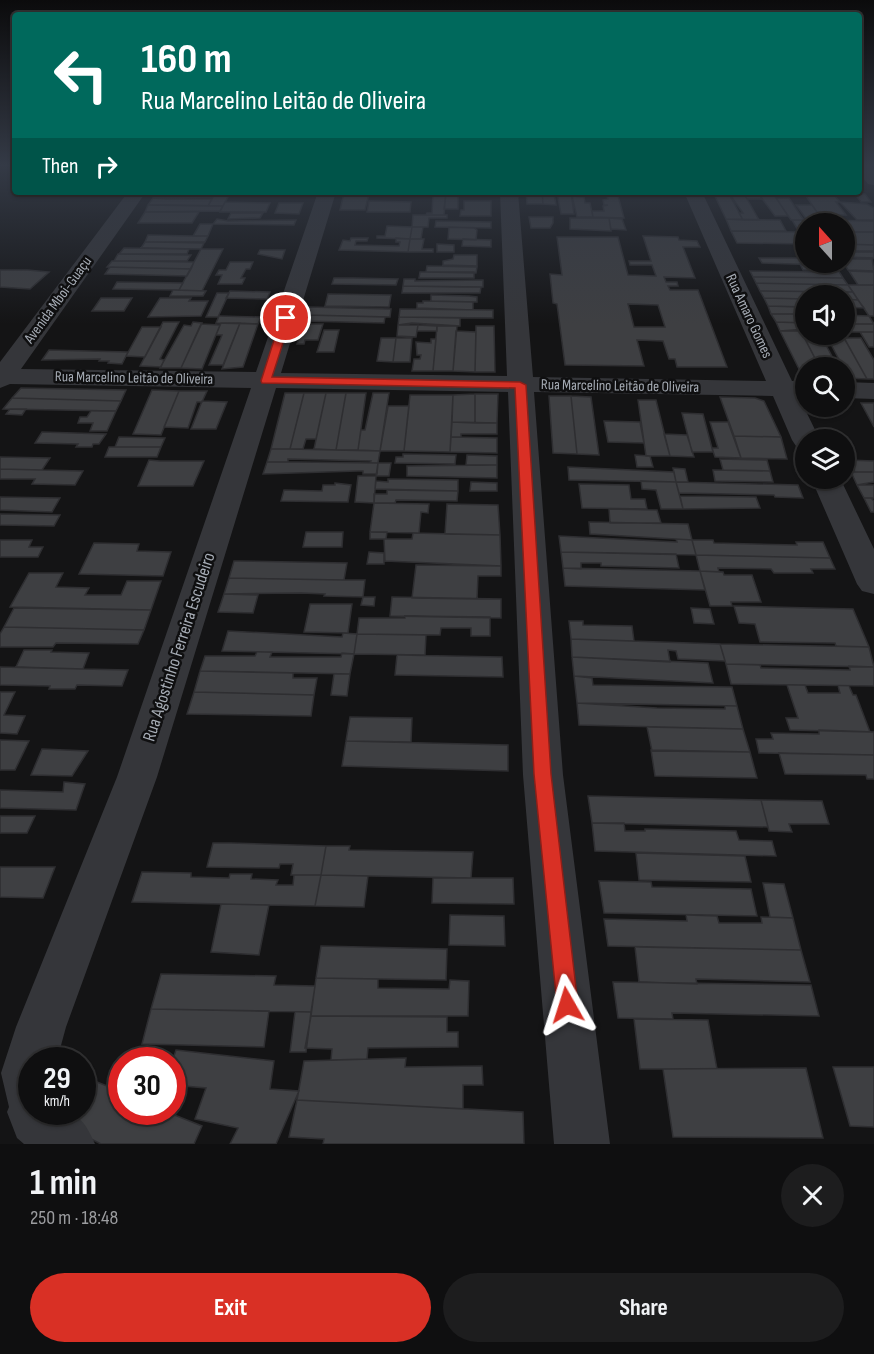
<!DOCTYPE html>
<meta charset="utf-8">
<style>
body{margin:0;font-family:"Sofia Sans Condensed",sans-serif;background:#1d1d1e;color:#f1f3f6;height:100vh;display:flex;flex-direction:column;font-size:22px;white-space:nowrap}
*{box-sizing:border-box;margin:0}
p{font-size:20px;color:#9b9c9f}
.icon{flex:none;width:33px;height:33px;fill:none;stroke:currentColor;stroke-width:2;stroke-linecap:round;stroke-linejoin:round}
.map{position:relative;height:1144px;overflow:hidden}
.sheet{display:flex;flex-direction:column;background:#0f0f10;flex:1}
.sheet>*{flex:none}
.guide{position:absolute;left:12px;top:12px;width:850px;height:183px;border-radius:6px;box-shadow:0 2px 4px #0004,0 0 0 2px #2f2f30;background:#00695c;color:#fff;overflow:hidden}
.needle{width:39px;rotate:339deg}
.controls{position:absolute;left:795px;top:213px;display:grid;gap:12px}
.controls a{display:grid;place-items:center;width:60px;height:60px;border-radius:50%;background:#0f0f10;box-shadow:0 2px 4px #0004,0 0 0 2px #2f2f30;font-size:30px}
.speed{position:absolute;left:18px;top:1047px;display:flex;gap:12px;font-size:30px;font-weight:700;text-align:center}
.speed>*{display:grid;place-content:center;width:78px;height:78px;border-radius:50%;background:#0f0f10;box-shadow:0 2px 4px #0004,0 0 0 2px #2f2f30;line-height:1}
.speed small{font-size:15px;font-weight:400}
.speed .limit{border:9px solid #d22;background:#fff;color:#111}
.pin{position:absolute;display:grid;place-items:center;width:51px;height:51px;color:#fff;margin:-26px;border:3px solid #fff;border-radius:50%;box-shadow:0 2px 6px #0007}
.me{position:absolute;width:66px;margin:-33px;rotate:354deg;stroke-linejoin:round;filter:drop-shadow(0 0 4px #0008)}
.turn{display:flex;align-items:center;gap:21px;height:126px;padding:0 30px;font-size:27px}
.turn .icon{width:78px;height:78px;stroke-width:2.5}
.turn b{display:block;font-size:42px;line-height:51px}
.then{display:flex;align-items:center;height:57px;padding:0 30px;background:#0003;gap:12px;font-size:22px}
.round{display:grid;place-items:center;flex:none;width:63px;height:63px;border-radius:32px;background:#1d1d1e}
.head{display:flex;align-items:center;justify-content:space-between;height:102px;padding:0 30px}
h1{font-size:36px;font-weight:700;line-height:45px}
.action{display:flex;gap:12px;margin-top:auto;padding:12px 30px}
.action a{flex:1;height:69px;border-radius:36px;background:#d93025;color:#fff;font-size:24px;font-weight:700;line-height:69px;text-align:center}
.action a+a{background:#1d1d1e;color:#f1f3f6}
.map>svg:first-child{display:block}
.building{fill:#3e3f42;stroke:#2e2e31;stroke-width:1.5;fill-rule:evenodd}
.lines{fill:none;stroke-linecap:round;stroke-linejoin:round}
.minor{fill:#35363a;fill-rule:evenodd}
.route{fill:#d93025;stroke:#8d1f18;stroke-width:1.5}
.labels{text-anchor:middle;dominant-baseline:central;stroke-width:5;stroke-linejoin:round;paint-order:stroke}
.far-street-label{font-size:15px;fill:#a6acb5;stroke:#0f0f10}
.street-label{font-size:18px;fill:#a6acb5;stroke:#0f0f10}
</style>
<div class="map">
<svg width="874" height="1144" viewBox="0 0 874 1144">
<rect width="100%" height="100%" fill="#141415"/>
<path class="building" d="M156,192h60l-3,5 -60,1z
M431,192h15l-2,23h-18l1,-2h5l1,-19z
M526,192h16l1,12h-16z
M542,192h15l-3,2 2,11 -13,-1z
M557,192h14l3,22h-13z
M588,192h29l7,26 -31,-1 -1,-6h12l-1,-5 5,-1h-4l-1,-5 5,-1 -1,-3 -16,-1z
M713,192h15l15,28 -17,-1z
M728,192h15l16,28h-16l-4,-7h4z
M743,192l15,1 4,6h-15z
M344,193l25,1 -4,16h-25z
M446,193l12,1v15h-14z
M758,193h15l15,23h-13z
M804,193l29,1 7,8h-4l10,13h-27z
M855,194h10l6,8h-10z
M214,195h15l-6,11h-15z
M572,196l12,1 1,6h5l3,14h-16z
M153,198l13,1h46l-4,7 -60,-1z
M776,198h13l14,21 4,1h-16z
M369,201l42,1 -1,10h-43z
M464,201h27v15h-31l1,-6h3z
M225,202l45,1 -4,9h-46z
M840,202l27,2 7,4v12h-17z
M279,203h24l-4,11 -24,-1z
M148,205h24l51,1 -3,5 -75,1z
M796,205h16l9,13 -14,2z
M145,212h54l-7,11h-54z
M231,213h32l-3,5 -32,1z
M413,215h34v3h-18l-1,9h-16z
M529,217h24v6l-3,5h-19z
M570,218h39l2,13 -41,-2z
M609,218l13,1 4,11 -15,-1z
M217,219l11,2 68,-1 -2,5 -81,-1z
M726,219l54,1 6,11h-55z
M792,220h15l2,4h-3v8h-7z
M821,220l53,1v11h-30v-8h-21z
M436,221l55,1v6l-56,-1z
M200,224h13l-5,12h-15z
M387,226l25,1 -2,12 -33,-1v-2h8z
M412,227h11l-2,12h-11z
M449,227l25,1 3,2 -1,10 -28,-1z
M731,231l75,1v12l-69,-1z
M844,232h30v13l-30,-1z
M148,235l45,1h15l-3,6h-60z
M643,236l35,1 1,3 18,1 3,6h-17l12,31 -31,-1 2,5h11l1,4h-10l2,4h28l29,77h-50l-2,-8h-6l-6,-18 -26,-1 7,26 -79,-1 -8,-61 -4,-1 -3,-29 12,1 -5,-38h61l10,38 28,1 -4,-11h-22l-1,-4h22zM628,304l30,1 7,22h-31z
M351,238h17l-1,3h-11l-1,4 44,1 1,-4h-4v-4l14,1 -2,13 -69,-2 4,-10 7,1z
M410,239h14l-2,10h11v3h-25z
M463,239l28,1v7l-29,-1z
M145,242h11l48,1 -3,6 -60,-1z
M437,244l17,1v7h-17z
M844,244l30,1v6h-30z
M124,248l60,1h5l-2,5h-68z
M201,249h22l-21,42 -23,-1z
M260,250h25l-3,9 -24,-5z
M845,252h29v6l-30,-1z
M118,254h1l72,1 -4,6h-73z
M454,255h23v11l-34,-1v-4l10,-2z
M759,258h47v4h13l2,3 -59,-2z
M844,259h28l2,12 -26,-1 -5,-8z
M112,261h17l65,1 -3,7 -84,-2z
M230,262h23l-3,7h-4l-5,9h4l-3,6h-24l4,-9h-6l3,-5h7z
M800,264l35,1 3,5h-35z
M427,266l50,1 -1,6 -50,-1z
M110,267l81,2 -4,7 -82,-2z
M0,270h28l21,2 -19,17 -30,-2z
M828,270h10l5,8 -90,-1 -3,-6 79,1z
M849,271l25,1v13h-16z
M420,272h54v6h-55z
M753,277l90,1 5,7 -92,-2z
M334,278h19l45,1 -2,6 -64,-1z
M404,279h11v2l68,-1v7l-80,-1z
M117,282l66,1 -4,7 -66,-1z
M756,283l92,2 5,7 -93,-1z
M848,285h26v31h-5z
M403,286l55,1h23l-1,6h-78z
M173,290h1l32,1 -3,5h-33z
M230,291l40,1 -3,7 -41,-1z
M760,291l93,1 5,8 -14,-1v-3h-38v3l-42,-1z
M217,293h12l-11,24h-12z
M328,294l63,1 -2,12 -64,-1z
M431,295l38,1 8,1v5l-46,-1z
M101,298h31l-8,13h-32z
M160,298h31l-2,3h19l-7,15 -53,1z
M764,298l42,1v8l-38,-1z
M844,299l14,1 6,8 -20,-1z
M423,301l50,1v8l-56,-2v-5h6z
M768,306l31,1 7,1v6h-35z
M308,307l83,2 -1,8 -84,-2z
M400,309l93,1v8l-94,-1z
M771,314h35v9l-30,-1z
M306,315l79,2 -1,6 -80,-2z
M844,315l25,1 5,8h-30z
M219,316h1l41,1 -3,7 -42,-1z
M399,317l61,1v8l-48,-3 -14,2z
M163,322h16l-19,37 4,1 -3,7 -21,-1z
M193,322l9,1 -21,45h-21l24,-43 7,1z
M776,322l30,1v6l-26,2z
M221,323h19l-17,42h-14l13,-30h-6z
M240,323l18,1 -15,43 -21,2z
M201,324l19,1 -18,44 -21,-1z
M303,324h20l-5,16h-13l-1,4h-7z
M844,324h30v8h-30z
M398,325h20l-2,12 -19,-1z
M418,325l19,1v5h-20z
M437,326h20l-4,45h-20z
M476,326h18l1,46h-20z
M142,327h19l-16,30 -19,-1z
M324,330h15l-5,22h-17z
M456,331l20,1 -1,40 -22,-1z
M780,331h21l19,37h-14v9h-3z
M860,332h14v15h-5z
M823,334h19l25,45 -21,-1 -2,-10h-4l3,-1 -16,-30z
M381,338h15l-3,24 -16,-1z
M396,338h16l-2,24h-17z
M844,338h17l13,22v19h-7z
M431,339h5l-3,32h-21l2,-12h6l1,-4h-4l-1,-13 15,1z
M805,339h10l2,4h8l13,25h-18z
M49,350l79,2 -6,12 -14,-1 1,-2h-10l1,-2 -58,1z
M21,388l105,2 -5,11 -109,-3z
M152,390l27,1 -18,44 -28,-1z
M179,391h28l-5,11h-5l-9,26 -24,-1z
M285,393h19l-14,56h-19z
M304,393h22l-10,46h-10l-3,10h-13z
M326,393h20l-10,57 -22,-1z
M346,393h20l-8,57h-22z
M373,393h16l-9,58 -22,-1 3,-20h4z
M475,394h23l-1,29h-22z
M475,394v29l-23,-1 1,-27z
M410,395h43l-3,57 -46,-1z
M549,396h22l6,58 -24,-1z
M571,396l20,1 8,58 -22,-1z
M720,397l35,1 9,3 17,36 -47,-1z
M12,398l109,3 -5,10 -113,-2z
M638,400h18l14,56h-24z
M202,401l25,1 -11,27h-25z
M861,403h13v24z
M388,406h21l-5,45h-24z
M10,409h16l-4,6 -16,-1z
M91,411h25l-9,20h-17l3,-8h-15l2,-6h7z
M682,413l21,1 10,38h-21z
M604,421l36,1 4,21 -36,-1z
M452,422l45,1v11h-36v3h-10z
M710,422h18l13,36 -26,-1 -3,-9h6z
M42,432l64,2 -7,10h-6l-1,3h-16l2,-3 -43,-1z
M664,434l23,1 7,22 -24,-1z
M734,436l47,1 6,22 -46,-1z
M119,437l46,1 -4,9h-46z
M451,437l46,1v15l-47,-1z
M109,447h52l-4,10h-52z
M271,449h19l90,2 -2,12h-8l1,-2 -83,-2v3h-21z
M403,454l53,1 -1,9 -60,-1 1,-6h7z
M467,455l30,1v9h-31z
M635,455l15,1 3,11h-16z
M0,457l50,1 -8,12 -42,-1z
M720,459l47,1 3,11 -47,-1z
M149,460l11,1h44l-11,25h-55z
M848,460l26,1v11h-19z
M267,462h30l81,1 -1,11h-14v-3h-5l-95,3z
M378,463h13l-2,13h-13z
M492,465h5v13l-90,-2v-10z
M568,467l106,5 2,10 -107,-2z
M673,468l12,1 3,13h-12z
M0,469l42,1 41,1 -8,14 -43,-1 3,-5h-35z
M713,470l57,1 3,11 -58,-1z
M851,472h23v10l-17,3z
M358,476h18l-2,27 -19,-1z
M388,479l70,1v11l-83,-2 1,-8 12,1z
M641,481l35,1 7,27h-22l-5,-19 -14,-1z
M471,482l26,1v8h-27z
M676,482l122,3 5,13 -28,-1 -1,-2 -95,-2z
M335,483l16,2 -3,17 -67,-1 3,-11 38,1 1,-6h12z
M579,484l50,1 2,14h14l2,10 -65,-1z
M857,485h17v13h-10z
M387,490l71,1 -1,10 -61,-1 -1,3h-21v-9h13z
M680,496l76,1 4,11 -77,1z
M0,497l60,1 -8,14 -52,-2z
M864,498h7l3,3v11h-3z
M374,503l55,1 -1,9 -7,-1 -2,21 -49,-1z
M447,504l51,1 2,30 -55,-1z
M609,509l48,1 4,13h-51z
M0,514l60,1 -6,11 -54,-1z
M589,522l99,2 4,16 -102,-6z
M306,532h37l-1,15h-39z
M370,532h17l-1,7h-16z
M413,533l87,2 1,31 -116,-5 -1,-22h28z
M559,536l118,6 -1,-3 16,1 4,15 -135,-3z
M0,540h32l-3,7h14l-5,10h-38z
M692,540h21l1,3 83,2 -1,-3h27l7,16 -134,-3z
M94,543l45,1 -2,7 34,1 -8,24 -84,-2z
M369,552l15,1v11h-17z
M561,552l115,2 3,14 -78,-2v-3h-20v6l-18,-1z
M696,555l134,3 5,11h-24l2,4h-39l-3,-4 -53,-1 1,4 -19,-1z
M234,561h5l108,2 -3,17 -115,-2z
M416,565l85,1v10h-23l-1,23 -65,-1z
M563,568l137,3 5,19 -140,-4z
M700,571l23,1 1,3h28l9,27h-30l1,4h-22z
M29,573h34l-7,14 33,1 -4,7h36l6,-14h34l-10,29 -141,-3z
M229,578l115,2h21l-2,17 -39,-1 1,-2 -24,-1 -77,1z
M224,594l34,1 -5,18 -35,-1z
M363,597h12l-1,9 -13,-1z
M392,597l109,2v19l-111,-2z
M310,604h42l-4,29 -44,-1z
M734,606l119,3 16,38 -33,-1 -1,-3 -75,-1 -5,-18 -16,-1z
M14,608l137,2 -7,20 -140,-3z
M691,608l19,1 4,15 -20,-1z
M405,616l85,1v19h-19v-8h-30l-1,7 -83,-1 2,-16h46z
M569,621h14v4l49,1 2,15 -63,-2z
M4,627l140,3 -6,14 -82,-1 -3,4h-53v-13z
M228,631l114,6 1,-4 14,1 -3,20 -132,-3z
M357,634l69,1 -1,20 -71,-1z
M571,639l149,5 5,17 -47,-2 -2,-8 -8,-1 2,12 -98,-5z
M720,644l149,3 5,20 -148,-3z
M24,650h28l-1,2 38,1 -6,16 -67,-2z
M257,652h15l-2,5h71l1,-4 12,1 -4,20 -150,-3 5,-15h50z
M397,655l105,2 1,20 -108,-2z
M572,657l136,6 5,20 -139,-7z
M726,664l34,1 1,3 89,2 -1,-4 25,1v19l-143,-2z
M0,667l83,2 45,1 -6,16 -45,-1 -2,4h-26l1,-3 -50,-1z
M200,671l93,2v5h24l-3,17 -120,-3z
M334,674h16l-3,22 -16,-1z
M574,676l18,2 1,7 139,2 5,19 -160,-3z
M787,685h18l3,8h32l-2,-7h11l4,9h3l14,37 -80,-2 -4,-12h12z
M0,692h15l-11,23 21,1 -8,18 -17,-1z
M194,692l120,3 -3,21 -124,-2z
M577,703l80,5 68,1v-3h12l6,23 -164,-4z
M350,717l62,1 -1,24 -65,-1z
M647,727l96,2 7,23 -98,-1z
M819,730l55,2v23l-115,-2 -3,-14h17l-2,-6 48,1z
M0,740l29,1 -14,29h-15z
M346,741l162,4v26l-166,-5z
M42,749l46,2 -16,25 -41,-1z
M651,750l99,2 7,26 -102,-2z
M779,753l95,2v24h-7l-1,-4 -81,-1z
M64,782l21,2 -9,26 -76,-2v-18l63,2z
M588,796l173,4 7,27 -176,-4z
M761,800l61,1 7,23h-40l3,8 -23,-1z
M0,816h35l-8,17h-27z
M592,823h32l1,8h20v-2l91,2 3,9 33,1 4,15 -181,-5z
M213,843h18l95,3 -5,29h-30l2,-11h-13l-1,4 -72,-1z
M326,846h24l-1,4 124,2 -2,26 -150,-3z
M636,853l109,3 6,26 -112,-2z
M0,867h55l-12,31 -43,-1z
M142,872l49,1v4l38,1 1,-4h22l-1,5 27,1 -2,5h17l1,-10h27l-6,31 -183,-4z
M321,875l47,1 -4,31 -49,-1z
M433,878h80l1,26 -82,-1z
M599,881l52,1 1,5 99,2 6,27 -153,-3z
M763,883l21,1 9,34 -23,-1z
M221,904l48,1 -10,50 -48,-3z
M450,915l54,1 1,30 -56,-1z
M686,915l31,1 2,7h43l-1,-6 32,1 8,32 -193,-4 -4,-27 83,2z
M321,946l126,3 -1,31 -130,-2z
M635,947l166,3 9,32 -114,-3 1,5 -58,-2z
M161,974l115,2 -2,9 41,1 -4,26 -160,-3z
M316,978l62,1v9l71,1 1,-9 19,1 -1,35h-157z
M613,982l198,3 8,31 -147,-3 1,6 -55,-1z
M151,1009l118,2 -5,36 -122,-3z
M295,1012h16l-5,40h-16z
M311,1016l136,1v15h11v15l-90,1 -1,11 -36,1 1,-11 -27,-1z
M634,1019l74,1 9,49h-77z
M176,1050l98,11 -4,28 29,2 -23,53h-46l8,-16 -43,-9 11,-31 -34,-3v-23z
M406,1058l-1,9 77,-1 1,19h-20v24l-166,-9 7,-39z
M833,1067h41v60l-24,-1z
M806,1068l17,70 -150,-1 -10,-68z
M82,1076l40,16v20h45l35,14 -8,18h-93l-36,-18 5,-14h12z
M297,1100l226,12 1,32h-201l1,-5 -35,-2z"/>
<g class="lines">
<path class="minor" d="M860,164h9l5,5v16l-6,-1 -8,-10z
M128,192h18l-125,177 235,3 62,-180h18l-55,181 226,3 -7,-184h18l15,185 233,4 -82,-189h18l90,189h14v16h-7l21,43h-14v8l-10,-2 -4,-6 -19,-44 -239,-4 29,383 47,369h-56l-31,-369 -15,-383 -232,-4 -119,389 -91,250 -9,33h-25v52c36,0 47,-6 63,32h-71l-7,-6 -10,-26 2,-5 -8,-34 15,-46 101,-250 134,-389 -241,-4 -10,4v-26z
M844,382l30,1v16l-30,-1z
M811,478h29l34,71v45l-12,-3 -5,-7z"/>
</g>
<linearGradient id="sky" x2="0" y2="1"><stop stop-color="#0b0b0c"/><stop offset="0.51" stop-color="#343a46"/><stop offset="1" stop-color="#343a46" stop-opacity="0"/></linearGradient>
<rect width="874" height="324" fill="url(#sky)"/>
<path class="route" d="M286,315l5,3 -19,59 248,5 6,3 25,389 27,231 -3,7 -8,3 -7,-3 -3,-7 -23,-231 -19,-386 -253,-5 -1,-2 20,-63z"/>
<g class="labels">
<g class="far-street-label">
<text transform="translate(58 300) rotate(-54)">Avenida Mboi-Guaçu</text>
<text transform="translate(749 316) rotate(65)">Rua Amaro Gomes</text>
<text transform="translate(134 378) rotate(1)">Rua Marcelino Leitão de Oliveira</text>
<text transform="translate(620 386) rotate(1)">Rua Marcelino Leitão de Oliveira</text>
</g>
<g class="street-label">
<text transform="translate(179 647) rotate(-72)">Rua Agostinho Ferreira Escudeiro</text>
</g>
</g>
</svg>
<div class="controls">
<a><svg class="needle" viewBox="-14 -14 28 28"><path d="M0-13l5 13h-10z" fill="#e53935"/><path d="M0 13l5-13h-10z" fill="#9b9c9f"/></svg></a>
<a><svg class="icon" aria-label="sound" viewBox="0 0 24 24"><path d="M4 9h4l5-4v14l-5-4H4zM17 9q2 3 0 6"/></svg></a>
<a><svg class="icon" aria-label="search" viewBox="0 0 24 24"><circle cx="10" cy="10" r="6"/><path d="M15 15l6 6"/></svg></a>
<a><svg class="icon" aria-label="layers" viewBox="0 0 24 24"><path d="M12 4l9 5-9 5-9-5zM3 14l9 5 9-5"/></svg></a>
</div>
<div class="speed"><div>29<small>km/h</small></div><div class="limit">30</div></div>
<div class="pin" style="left:286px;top:318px;background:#d93025"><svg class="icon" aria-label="arrive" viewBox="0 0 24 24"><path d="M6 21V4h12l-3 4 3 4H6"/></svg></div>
<svg class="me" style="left:567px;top:1005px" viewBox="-20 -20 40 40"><path d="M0-17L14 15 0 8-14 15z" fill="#d93025" stroke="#fff" stroke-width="4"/></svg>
<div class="guide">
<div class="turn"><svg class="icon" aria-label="left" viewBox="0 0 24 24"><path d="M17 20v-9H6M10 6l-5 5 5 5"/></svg><div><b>160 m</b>Rua Marcelino Leitão de Oliveira</div></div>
<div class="then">Then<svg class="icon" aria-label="right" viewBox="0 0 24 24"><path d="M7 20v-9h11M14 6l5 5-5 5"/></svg></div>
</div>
</div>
<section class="sheet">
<div class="head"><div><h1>1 min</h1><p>250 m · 18:48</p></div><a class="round"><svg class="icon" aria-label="close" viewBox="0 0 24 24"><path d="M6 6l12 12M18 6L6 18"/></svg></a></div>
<div class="action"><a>Exit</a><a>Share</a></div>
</section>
